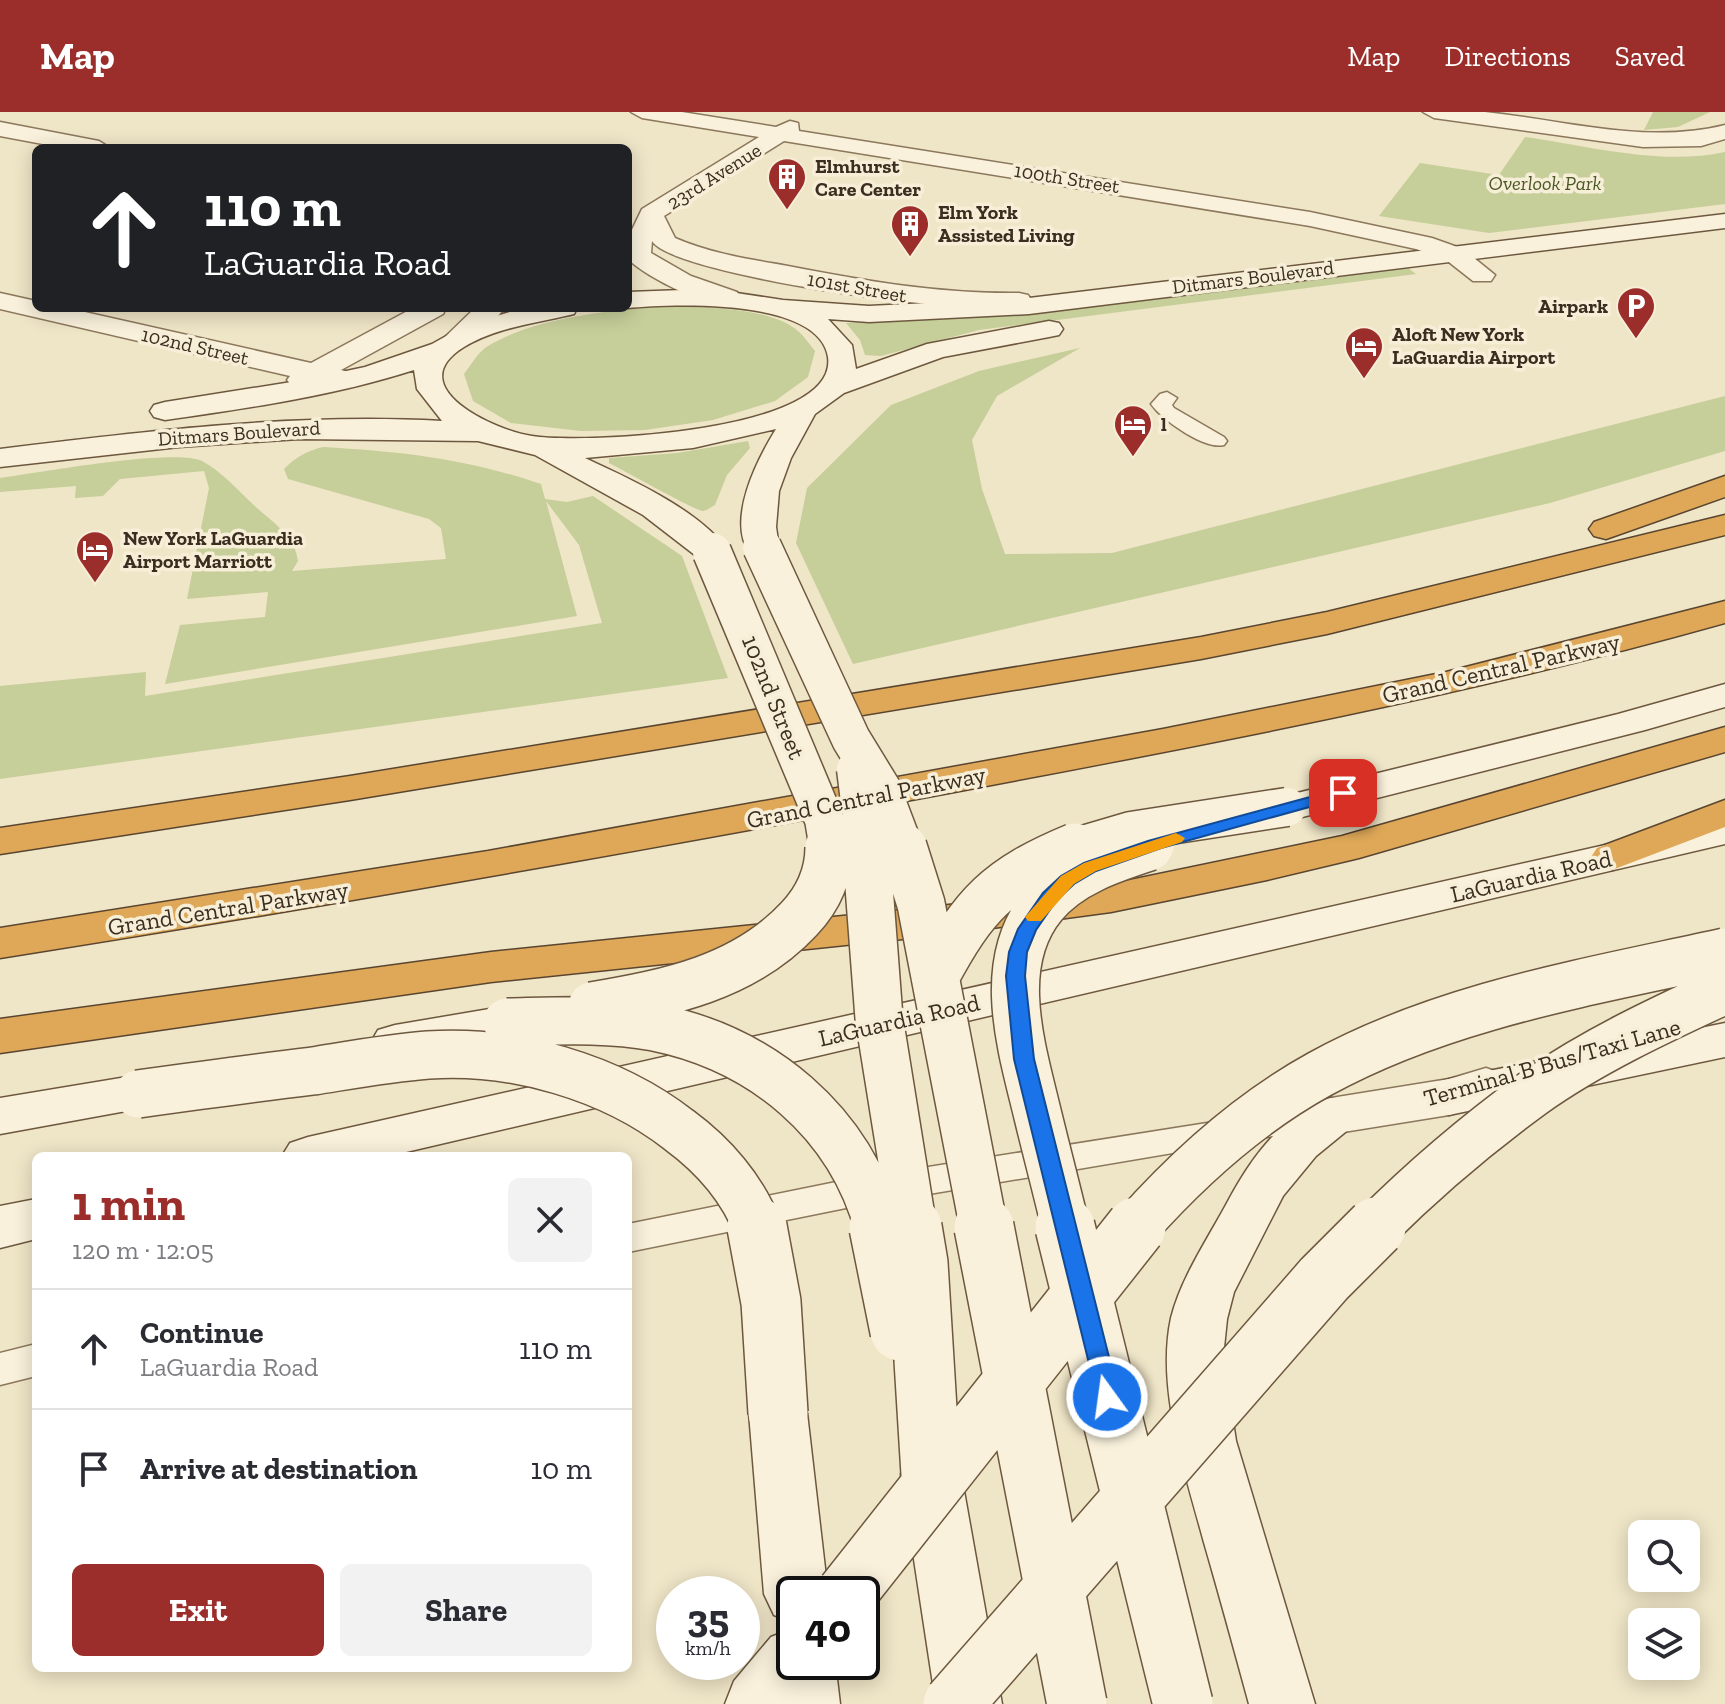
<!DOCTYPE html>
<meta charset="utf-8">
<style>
body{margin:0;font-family:"Zilla Slab",serif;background:#f2f2f3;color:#2b2b33;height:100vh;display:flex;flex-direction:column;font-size:30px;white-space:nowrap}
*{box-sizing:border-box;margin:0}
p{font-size:26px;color:#7c7c81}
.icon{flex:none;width:44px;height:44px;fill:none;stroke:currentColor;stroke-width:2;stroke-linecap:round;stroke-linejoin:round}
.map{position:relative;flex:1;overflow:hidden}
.sheet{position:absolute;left:32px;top:1040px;width:600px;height:520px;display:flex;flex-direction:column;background:#fff;border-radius:12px;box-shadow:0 4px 20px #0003}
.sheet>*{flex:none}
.hud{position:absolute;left:32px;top:32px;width:600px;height:168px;border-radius:12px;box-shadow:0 4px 20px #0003;background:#202124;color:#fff;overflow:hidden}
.tools{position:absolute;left:1628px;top:1408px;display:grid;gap:16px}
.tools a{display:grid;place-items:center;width:72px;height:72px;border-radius:12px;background:#fff;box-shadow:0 4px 20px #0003;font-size:40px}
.speed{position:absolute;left:656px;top:1464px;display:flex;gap:16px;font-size:40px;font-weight:700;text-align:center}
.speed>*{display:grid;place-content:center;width:104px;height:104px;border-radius:50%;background:#fff;box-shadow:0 4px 20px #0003;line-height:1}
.speed small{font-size:20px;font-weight:400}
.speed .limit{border:4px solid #111;border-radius:12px;background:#fff;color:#111}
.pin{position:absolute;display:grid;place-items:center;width:68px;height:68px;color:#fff;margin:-34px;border-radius:16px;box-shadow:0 4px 12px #0006}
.me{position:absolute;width:88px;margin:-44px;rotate:346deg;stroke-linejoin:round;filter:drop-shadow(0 0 6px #0008)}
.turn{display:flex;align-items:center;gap:28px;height:168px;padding:0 40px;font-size:36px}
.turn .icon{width:104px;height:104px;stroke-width:2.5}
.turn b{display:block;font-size:56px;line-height:68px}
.round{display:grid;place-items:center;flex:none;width:84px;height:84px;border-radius:12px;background:#f2f2f3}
.summary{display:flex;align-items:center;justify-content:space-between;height:136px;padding:0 40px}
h1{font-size:48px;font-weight:800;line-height:60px;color:#9b2e2b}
.cta{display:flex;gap:16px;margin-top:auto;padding:16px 40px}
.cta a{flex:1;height:92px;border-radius:12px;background:#9b2e2b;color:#fff;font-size:32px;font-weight:800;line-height:92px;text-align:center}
.cta a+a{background:#f2f2f3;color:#2b2b33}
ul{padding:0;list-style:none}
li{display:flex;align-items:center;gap:24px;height:120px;padding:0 40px;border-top:2px solid #e1e1e2}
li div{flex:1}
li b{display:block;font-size:30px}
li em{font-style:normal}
header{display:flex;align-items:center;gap:48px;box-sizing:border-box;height:112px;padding:0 40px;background:#9b2e2b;color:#fff}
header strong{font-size:38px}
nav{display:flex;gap:44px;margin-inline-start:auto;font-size:28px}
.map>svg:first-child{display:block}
.green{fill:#c6ce9a}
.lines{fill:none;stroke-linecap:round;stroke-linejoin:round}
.lane-casing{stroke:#8b775c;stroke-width:3}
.street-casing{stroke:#8b775c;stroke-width:3}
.secondary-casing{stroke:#6d583f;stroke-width:3}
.highway-casing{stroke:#594530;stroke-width:3}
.lane{fill:#f9f1db;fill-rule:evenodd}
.street{fill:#f9f1db;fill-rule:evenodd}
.secondary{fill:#f9f1db;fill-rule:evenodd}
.highway{fill:#dea858;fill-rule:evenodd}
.secondary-bridge-far2-casing{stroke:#6d583f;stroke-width:41;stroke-linecap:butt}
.secondary-bridge-far1-casing{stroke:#6d583f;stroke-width:50;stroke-linecap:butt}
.secondary-bridge-casing{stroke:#6d583f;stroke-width:62;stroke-linecap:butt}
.secondary-bridge-far2{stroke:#f9f1db;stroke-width:38}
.secondary-bridge-far1{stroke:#f9f1db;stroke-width:47}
.secondary-bridge{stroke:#f9f1db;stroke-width:59}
.route{fill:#1a73e8;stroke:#114b97;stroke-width:2}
.slow{fill:#f59e0b}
.labels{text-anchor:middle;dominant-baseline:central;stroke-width:7;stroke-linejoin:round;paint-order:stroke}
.far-poi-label{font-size:20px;font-weight:bold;fill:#3b2e20;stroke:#f6eed7;text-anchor:start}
.far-street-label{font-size:20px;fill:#3b2e20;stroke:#f6eed7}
.far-park-label{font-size:20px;font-style:italic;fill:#4a5826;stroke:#f6eed7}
.street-label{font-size:24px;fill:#3b2e20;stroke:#f6eed7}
</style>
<header>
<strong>Map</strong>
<nav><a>Map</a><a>Directions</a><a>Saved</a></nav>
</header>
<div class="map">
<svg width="1725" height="1592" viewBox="0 0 1725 1592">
<rect width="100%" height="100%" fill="#efe5c7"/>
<path class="green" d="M1653,0h57l-32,15 -34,3z
M1525,25c64,9 136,29 200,15v52l-236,29 -110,-17 41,-53 79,12z
M1404,153l12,9 -437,56 -98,26 -16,-1 -5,-15 -14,-17 169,-9z
M649,195c39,0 120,-3 150,25 6,5 11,13 16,19l-7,26 -33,24 -62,19 -68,10 -64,1 -70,-8 -38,-22 -9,-27c7,-9 14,-22 24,-28 48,-28 107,-33 161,-39z
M1080,236l-83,48 -25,44 10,49 23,65 107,-1 613,-157v55l-175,52 -697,161 -57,-121 11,-55 84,-83 88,-34z
M748,329l2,7 -23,27 -12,30c-4,2 -7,5 -12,6 -7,0 -80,-41 -94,-48v-5l68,-5z
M323,335c81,5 140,11 218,37l4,15 22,3 26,-6 89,60 46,122 -728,101v-93l146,-14 -1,24 457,-73 -23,-78 -33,-44 31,115 -412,68 15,-59 85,-8 3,-25 -81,7 22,-111 -5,-17 -84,8 -17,17 -28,2 1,-12 -76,6v-14c38,-5 173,-30 202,-17 20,10 39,33 56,48 17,15 37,28 40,52l-6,10 154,-12 -5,-31 -12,-9 -141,-40 -4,-10c12,-12 23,-18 39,-22z"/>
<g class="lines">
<g class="lane-casing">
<path id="lane" d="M1167,280l10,6 -5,7 2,3 50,29 3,4 -3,4c-19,5 -62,-25 -73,-41l9,-10z
M1327,992l12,3 5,9 -5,9 -493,83 -218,44v-28l218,-44z
M36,1232v32l-36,9v-32z"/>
</g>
<g class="street-casing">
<path id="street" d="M631,0h51l94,15 14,-6 8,2 1,8 511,81 122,26 31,11 32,26 -4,6h-18l-28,-22 -29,-10 -106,-23 -526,-85 -120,75 11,22c37,16 74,21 113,28 77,15 152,28 231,27l9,2 4,6 -4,6c-46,11 -355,-31 -376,-66l-1,12 40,23 46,16 4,6 -4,6c-26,6 -90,-26 -109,-45v-21l14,-29 117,-72 -117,-19z
M1423,0c21,0 42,0 62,0 80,8 161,33 240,13v14l-24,7 -58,1 -209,-29z
M0,10l99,19 11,7h-46l-64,-12z
M0,181l36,8v7h31l244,55 102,-55h33l-3,6 -102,56 12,3 4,6 -4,6c-12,3 -23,-4 -34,-2 -11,2 -15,6 -27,3l-5,-6 3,-4 -290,-67z
M475,196h29c-11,17 -33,40 -55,35l-4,-6z
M1486,956l17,6 8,12 -8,12 -54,17 -118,19 -18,-5 -7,-13 7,-13 18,-5 118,-19z"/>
</g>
<g class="secondary-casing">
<path id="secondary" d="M1725,102v14l-696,86 -160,8 -41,-3 24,26 4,24 71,-25 122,-23 10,2 4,6 -4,6 -10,2 -106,20 -99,36 -29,21 -24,44 -12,33 -3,36 3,20 -5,7 -12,3 -12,-3c-24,-34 7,-94 26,-125l-83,19 -108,10c45,21 115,52 144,94l-5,7 -12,3 -12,-3 -57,-44 -108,-60 -57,-14 -179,-2 -120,8 -179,20v-18c146,-18 294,-36 442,-28l-25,-32 -3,-19c-81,26 -165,38 -249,50l-11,-3 -4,-6 4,-6 11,-3 139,-22 61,-13 67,-23 34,-19 57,-17h54l-3,6c-37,9 -77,13 -110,33 -65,40 32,84 68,89 49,8 307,-3 296,-79 -9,-60 -158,-53 -200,-49v-16l82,-3 73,11 86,6 160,-8z
M1725,572v23l-80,23 -398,101 -15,-4 -6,-9 6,-9 386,-95z
M1725,706v26l-1336,312h-107l8,-13 18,-6z
M507,894l17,4 7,12 -7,12 -129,25 -17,-5 -7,-12 7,-12 17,-5z
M1725,911v34l-276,58 -17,-5 -8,-13 8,-13 17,-5z
M175,957l17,6 8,12 -8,12 -192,35v-36z
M1331,986l18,5 7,13 -7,13 -33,27 -33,40 -49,96 -7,27 -4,38 13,84 79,263h-66c-15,-55 -30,-110 -46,-165 -18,-67 -47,-151 -32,-221 10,-40 36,-78 56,-115 22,-42 56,-91 104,-105z
M36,1087v40l-36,9v-42z
M778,1276l21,7 8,18 21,181h-34v29l-20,-8 -10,-21 -15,-181 8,-18z
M931,1336l21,7 9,19 41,230h-66l-35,-230 9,-19z
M794,1516v34h41l5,42h-115l9,-23 37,-44z"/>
</g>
<g class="highway-casing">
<path id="highway" d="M1725,364v21l-119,42 -12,-3 -5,-7 5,-7z
M1725,403v20l-398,99 -126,25 -851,141 -350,54v-26l350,-52 851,-139 126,-25z
M1725,489v22c-256,72 -516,121 -776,170 -316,59 -632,115 -949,165v-30l488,-77 675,-122 283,-57z
M1725,615v25l-366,106 -92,22 -156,32 -170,23 -450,47 -491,71v-34l491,-67 450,-46 170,-22 231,-48z
M1725,688v27l-113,43 -15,-4 -6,-9 6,-9z"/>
</g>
<use href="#lane" class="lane"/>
<use href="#street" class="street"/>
<use href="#secondary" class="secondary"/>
<use href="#highway" class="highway"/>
<g class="secondary-bridge-far2-casing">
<path id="secondary-bridge-far2" d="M762,435l89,192 30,49 23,61
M712,440l112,267 5,30
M856,657l10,80
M1070,737l61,-18 156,-24
M1143,737l12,-4"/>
</g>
<g class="secondary-bridge-far1-casing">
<path id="secondary-bridge-far1" d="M866,735l13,171 34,211
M903,735l18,57 63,325
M935,865c39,-73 63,-98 140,-130
M592,894c76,-13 152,-28 207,-87 19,-20 30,-44 30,-72
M507,910c49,-1 99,-4 147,5 108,22 196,94 225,202
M138,982c58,-8 117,-16 175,-23 38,-6 76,-13 115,-16 86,-6 183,22 251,75 34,25 64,59 79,99
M1066,1117c-9,-38 -19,-76 -28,-113 -16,-67 -44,-152 5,-211 26,-32 69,-46 106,-58
M1134,1117c54,-61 115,-116 186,-155 123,-68 269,-92 405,-122
M1374,1117c49,-49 102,-94 158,-135 59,-42 128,-74 193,-104"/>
</g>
<g class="secondary-bridge-casing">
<path id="secondary-bridge" d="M757,1115l14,75 7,111
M879,1115l21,104
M912,1115l6,36 13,211
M984,1115l93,477
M1065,1115l118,477
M846,1482l290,-367
M953,1592l371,-425 52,-52"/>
</g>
<use href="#secondary-bridge-far2" class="secondary-bridge-far2"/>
<use href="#secondary-bridge-far1" class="secondary-bridge-far1"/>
<use href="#secondary-bridge" class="secondary-bridge"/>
</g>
<path class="route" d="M1343,676l9,5 -3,3 -188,52 -65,23 -22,13 -18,17 -20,29 -9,22 -2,24 9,83 85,338 -3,7 -9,3 -8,-3 -85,-345 -8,-83 3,-24 9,-23 25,-36 18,-17 23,-13 64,-22z"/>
<path class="slow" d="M1176,721l9,5 -3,4 -86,29 -22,13 -33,37h-13l-3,-4 36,-41 23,-13z"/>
<defs>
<g id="building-pin" transform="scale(2)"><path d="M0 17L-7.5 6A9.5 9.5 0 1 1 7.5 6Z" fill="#9b2e2b" stroke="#f6eed7"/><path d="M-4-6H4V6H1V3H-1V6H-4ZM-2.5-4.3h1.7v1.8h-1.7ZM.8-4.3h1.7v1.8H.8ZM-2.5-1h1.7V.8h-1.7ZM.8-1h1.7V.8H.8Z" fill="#fff"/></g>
<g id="parking-pin" transform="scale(2)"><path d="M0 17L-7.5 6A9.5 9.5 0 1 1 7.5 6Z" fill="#9b2e2b" stroke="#f6eed7"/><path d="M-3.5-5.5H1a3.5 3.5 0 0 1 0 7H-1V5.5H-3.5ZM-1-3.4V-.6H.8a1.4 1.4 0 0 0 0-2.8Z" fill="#fff"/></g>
<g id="hotel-pin" transform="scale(2)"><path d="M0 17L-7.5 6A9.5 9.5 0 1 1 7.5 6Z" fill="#9b2e2b" stroke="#f6eed7"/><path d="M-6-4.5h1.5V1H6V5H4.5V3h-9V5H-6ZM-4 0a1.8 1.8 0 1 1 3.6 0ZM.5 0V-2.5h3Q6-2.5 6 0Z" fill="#fff"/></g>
</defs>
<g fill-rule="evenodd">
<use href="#building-pin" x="787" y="65"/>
<use href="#building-pin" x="910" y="112"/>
<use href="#parking-pin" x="1636" y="194"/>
<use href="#hotel-pin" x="1364" y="234"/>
<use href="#hotel-pin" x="1133" y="312"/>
<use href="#hotel-pin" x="95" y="438"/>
</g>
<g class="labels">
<g class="far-poi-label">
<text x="815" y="54">Elmhurst<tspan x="815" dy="23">Care Center</tspan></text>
<text x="938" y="100">Elm York<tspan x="938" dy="23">Assisted Living</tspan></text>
<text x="1608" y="194" text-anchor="end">Airpark</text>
<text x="1392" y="222">Aloft New York<tspan x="1392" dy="23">LaGuardia Airport</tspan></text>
<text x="1161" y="312">l</text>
<text x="123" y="426">New York LaGuardia<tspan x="123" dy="23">Airport Marriott</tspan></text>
</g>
<g class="far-street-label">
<text transform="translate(714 64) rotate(-32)">23rd Avenue</text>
<text transform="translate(1067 66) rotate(9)">100th Street</text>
<text transform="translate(1253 165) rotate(-7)">Ditmars Boulevard</text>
<text transform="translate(857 175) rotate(10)">101st Street</text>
<text transform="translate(195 234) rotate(13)">102nd Street</text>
<text transform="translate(239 321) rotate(-4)">Ditmars Boulevard</text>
</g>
<g class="far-park-label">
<text x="1545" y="71">Overlook Park</text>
</g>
<g class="street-label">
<text transform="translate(1501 556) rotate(-13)">Grand Central Parkway</text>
<text transform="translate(774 585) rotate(68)">102nd Street</text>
<text transform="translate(866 685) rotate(-11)">Grand Central Parkway</text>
<text transform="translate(1531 764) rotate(-13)">LaGuardia Road</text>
<text transform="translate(228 796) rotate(-9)">Grand Central Parkway</text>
<text transform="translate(899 908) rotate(-13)">LaGuardia Road</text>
<text transform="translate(1552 950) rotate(-16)">Terminal B Bus/Taxi Lane</text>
</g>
</g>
</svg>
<div class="tools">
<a><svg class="icon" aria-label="search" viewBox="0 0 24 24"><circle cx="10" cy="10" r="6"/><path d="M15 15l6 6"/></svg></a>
<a><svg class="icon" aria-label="layers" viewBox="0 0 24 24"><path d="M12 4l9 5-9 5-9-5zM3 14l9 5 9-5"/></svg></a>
</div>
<div class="speed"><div>35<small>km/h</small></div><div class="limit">40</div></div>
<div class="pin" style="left:1343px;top:681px;background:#d93025"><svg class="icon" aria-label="arrive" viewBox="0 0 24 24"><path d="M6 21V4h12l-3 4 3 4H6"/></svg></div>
<svg class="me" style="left:1107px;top:1285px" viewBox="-20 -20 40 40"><circle r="17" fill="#1a73e8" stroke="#fff" stroke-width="3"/><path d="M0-11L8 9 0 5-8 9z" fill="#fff"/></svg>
<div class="hud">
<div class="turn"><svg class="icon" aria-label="ahead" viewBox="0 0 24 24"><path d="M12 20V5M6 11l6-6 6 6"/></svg><div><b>110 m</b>LaGuardia Road</div></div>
</div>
<section class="sheet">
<div class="summary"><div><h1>1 min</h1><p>120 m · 12:05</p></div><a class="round"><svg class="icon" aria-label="close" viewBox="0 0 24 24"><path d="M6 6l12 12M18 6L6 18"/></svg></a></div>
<ul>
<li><svg class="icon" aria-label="ahead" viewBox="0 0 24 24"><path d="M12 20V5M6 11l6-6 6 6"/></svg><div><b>Continue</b><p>LaGuardia Road</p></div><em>110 m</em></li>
<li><svg class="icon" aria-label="arrive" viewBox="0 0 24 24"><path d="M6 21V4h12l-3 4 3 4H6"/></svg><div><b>Arrive at destination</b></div><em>10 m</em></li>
</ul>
<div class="cta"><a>Exit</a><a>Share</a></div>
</section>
</div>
